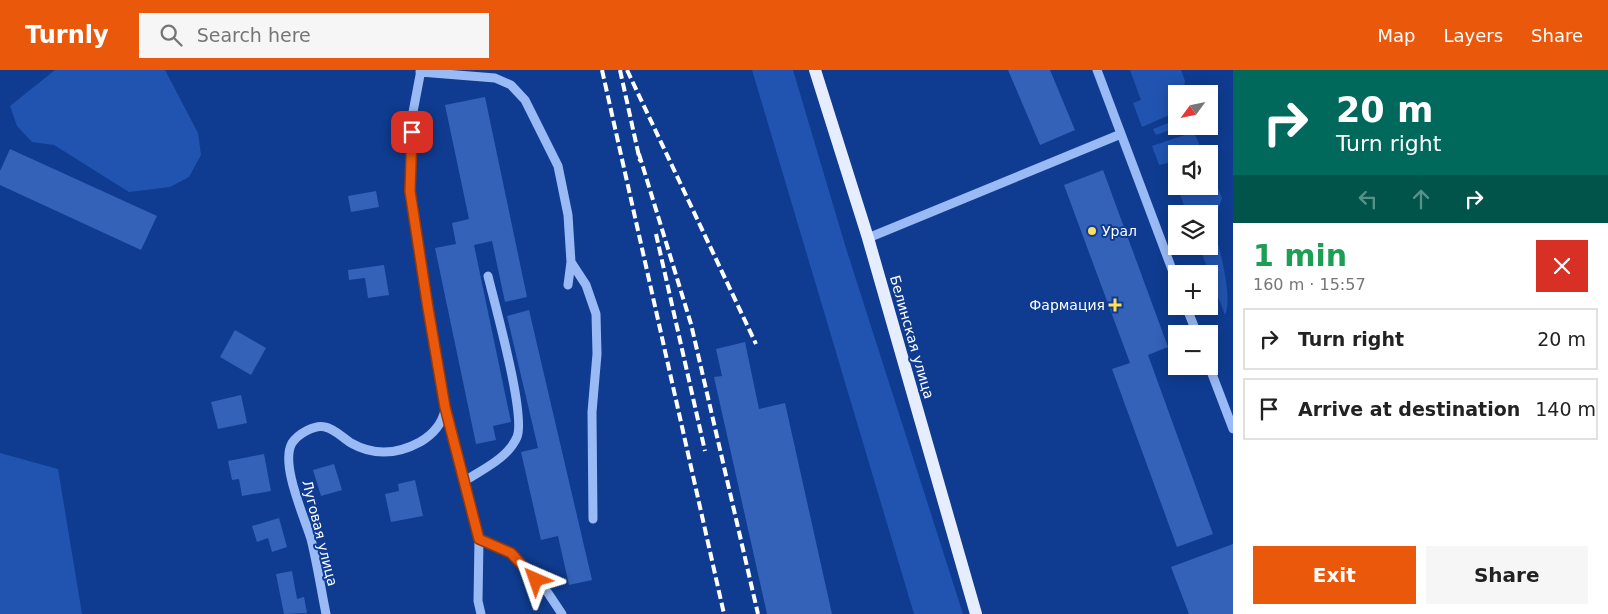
<!DOCTYPE html>
<meta charset="utf-8">
<style>
body{margin:0;font-family:"DejaVu Sans",sans-serif;background:#f6f6f6;color:#222;height:100vh;display:flex;flex-direction:column;font-size:19px;white-space:nowrap}
*{box-sizing:border-box;margin:0}
p{font-size:16px;color:#767676}
.icon{flex:none;width:28px;height:28px;fill:none;stroke:currentColor;stroke-width:2;stroke-linecap:round;stroke-linejoin:round}
.map{position:relative;flex:1;overflow:hidden}
.details{display:flex;flex-direction:column;background:#fff;width:375px}
.details>*{flex:none}
.banner{background:#00695c;color:#fff;overflow:hidden}
.needle{width:32px;rotate:237deg}
.controls{position:absolute;left:1168px;top:15px;display:grid;gap:10px}
.controls a{display:grid;place-items:center;width:50px;height:50px;border-radius:0px;background:#fff;box-shadow:0 2px 12px #0003;font-size:25px}
.pin{position:absolute;display:grid;place-items:center;width:42px;height:42px;color:#fff;margin:-21px;border-radius:10px;box-shadow:0 2px 8px #0006}
.me{position:absolute;width:55px;margin:-28px;rotate:317deg;stroke-linejoin:round;filter:drop-shadow(0 0 4px #0008)}
.turn{display:flex;align-items:center;gap:18px;height:105px;padding:0 20px;font-size:22px}
.turn .icon{width:65px;height:65px;stroke-width:2.5}
.turn b{display:block;font-size:35px;line-height:42px}
.lanes{display:flex;align-items:center;height:48px;padding:0 20px;background:#0003;justify-content:center;gap:25px;direction:ltr}
.lanes .off{opacity:.35}
.round{display:grid;place-items:center;flex:none;width:52px;height:52px;border-radius:0px;background:#f6f6f6}
.summary{display:flex;align-items:center;justify-content:space-between;height:85px;padding:0 20px}
h1{font-size:30px;font-weight:800;line-height:38px;color:#1e9e55}
.cta{display:flex;gap:10px;margin-top:auto;padding:10px 20px}
.cta a{flex:1;height:58px;border-radius:0px;background:#ea580c;color:#fff;font-size:20px;font-weight:800;line-height:58px;text-align:center}
.cta a+a{background:#f6f6f6;color:#222}
ul{padding:0;list-style:none}
li{display:flex;align-items:center;gap:15px;height:62px;margin:0 10px 8px;padding:0 10px;border:2px solid #e0e0e0;border-radius:0px}
li div{flex:1}
li b{display:block;font-size:19px}
li em{font-style:normal}
header{display:flex;align-items:center;gap:30px;box-sizing:border-box;height:70px;padding:0 25px;background:#ea580c;color:#fff}
header strong{font-size:24px}
nav{display:flex;gap:28px;margin-inline-start:auto;font-size:18px}
.search{width:350px;height:45px;background:#f6f6f6;display:flex;align-items:center;gap:12px;box-sizing:border-box;padding:0 18px;border-radius:0px;color:#767676;font-size:19px}
main{display:flex;flex:1;min-height:0}
.map>svg:first-child{display:block}
.green{fill:#2054b0}
.building{fill:#3362b8}
.lines{fill:none;stroke-linecap:round;stroke-linejoin:round}
.minor{stroke:#99baf4;stroke-width:9}
.major{stroke:#e5edff;stroke-width:12}
.rail{stroke:#fff;stroke-width:4;stroke-dasharray:9 4;stroke-linecap:butt}
.route-casing{stroke:#983908;stroke-width:12}
.route{stroke:#ea580c;stroke-width:9}
.poi-dot{fill:#ffde5b;stroke:#0f3c90;stroke-width:2}
.labels{text-anchor:middle;dominant-baseline:central;stroke-width:4;stroke-linejoin:round;paint-order:stroke}
.poi-label{font-size:14px;fill:#fff;stroke:#0f3c90;text-anchor:start}
.street-label{font-size:14px;fill:#fff;stroke:#0f3c90}
</style>
<header>
<strong>Turnly</strong>
<div class="search"><svg class="icon" aria-label="search" viewBox="0 0 24 24"><circle cx="10" cy="10" r="6"/><path d="M15 15l6 6"/></svg>Search here</div>
<nav><a>Map</a><a>Layers</a><a>Share</a></nav>
</header>
<main>
<div class="map">
<svg width="1233" height="544" viewBox="0 0 1233 544">
<rect width="100%" height="100%" fill="#0f3c90"/>
<path class="green" d="M55,0h110l33,63 3,22 -12,22 -19,10 -41,5 -75,-47 -22,-3 -15,-16 -7,-20z
M752,0h41l52,175 118,369h-49z
M1130,0h51l4,11 -1,7 -5,3 1,3h-4v18l-34,15 -9,-24 8,-3z
M1176,50v6h5l-25,9 -3,-6z
M1194,62l9,22h-27v31l-8,-22 -9,2 -7,-19z
M1209,96l13,32 -5,14 -8,7v-5h-22l-10,-28h32z
M1213,157c7,21 20,72 12,88l-26,-69h10v-17z
M0,383l58,16 24,145h-82z"/>
<path class="building" d="M1008,0h42l25,60 -35,15z
M485,27l42,200 -22,5 -13,-61 -18,4 37,177 -18,4 3,14 -20,4 -41,-196 21,-4 -4,-21 17,-4 -24,-114z
M10,79l147,67 -16,34 -141,-65v-14z
M1103,100l65,177 -20,8 65,179 -36,13 -65,-178 18,-6 -66,-178z
M376,121l3,16 -28,5 -3,-16z
M384,195l5,30 -21,3 -3,-20 -16,2 -1,-10z
M529,240l63,270 -23,5 -11,-49 -17,4 -20,-88 17,-4 -31,-132z
M235,260l31,18 -15,27 -31,-18z
M745,272l14,67 26,-6 47,211h-65l-53,-237 8,-1 -6,-27z
M241,325l6,28 -29,6 -7,-27z
M264,384l7,37 -29,5 -3,-17 -7,1 -4,-19z
M334,394l8,26 -21,6 -8,-26z
M415,410l8,36 -32,6 -6,-28 14,-3 -1,-7z
M279,448l8,29 -15,5 -4,-14 -11,4 -5,-16z
M1233,474v70h-44l-18,-47z
M292,501l5,28 7,-2 3,16 -23,1 -8,-40z"/>
<g class="lines">
<path class="minor" d="M421,0l-8,42 -3,79 35,216 34,132 -1,62 3,13
M1097,0l79,210
M420,2l75,6 16,7 14,15 33,66 10,49 3,47 -3,23
M868,168l253,-104
M571,192l15,23 10,29 1,40 -5,58 1,107
M1186,236l11,28
M1209,296l24,63
M465,411c18,-12 43,-23 52,-44 9,-22 -22,-132 -29,-161
M479,469l32,14 37,40 14,21
M326,544c-5,-25 -9,-51 -15,-75 -7,-23 -31,-75 -19,-96 6,-9 23,-19 33,-16 10,2 18,11 26,16 23,13 47,11 69,-1 12,-7 22,-18 25,-32"/>
<path class="major" d="M815,0l53,168 108,376"/>
<path class="rail" d="M602,0l122,544
M620,0l20,91
M627,0l129,274
M639,84l52,170 67,290
M656,164l49,217"/>
</g>
<g class="lines">
<g class="route-casing">
<path id="route" d="M412,62l-2,59 18,117 17,99 34,132 32,14 25,27"/>
</g>
<use href="#route" class="route"/>
</g>
<g class="poi-dot">
<circle cx="1092" cy="161" r="5"/>
<path d="M1112.5 227.5h5v5h5v5h-5v5h-5v-5h-5v-5h5z"/>
</g>
<g class="labels">
<g class="poi-label">
<text x="1102" y="161">Урал</text>
<text x="1105" y="235" text-anchor="end">Фармация</text>
</g>
<g class="street-label">
<text transform="translate(912 267) rotate(74)">Белинская улица</text>
<text transform="translate(320 463) rotate(76)">Луговая улица</text>
</g>
</g>
</svg>
<div class="controls">
<a><svg class="needle" viewBox="-14 -14 28 28"><path d="M0-13l5 13h-10z" fill="#e53935"/><path d="M0 13l5-13h-10z" fill="#767676"/></svg></a>
<a><svg class="icon" aria-label="sound" viewBox="0 0 24 24"><path d="M4 9h4l5-4v14l-5-4H4zM17 9q2 3 0 6"/></svg></a>
<a><svg class="icon" aria-label="layers" viewBox="0 0 24 24"><path d="M12 4l9 5-9 5-9-5zM3 14l9 5 9-5"/></svg></a>
<a>+</a>
<a>−</a>
</div>
<div class="pin" style="left:412px;top:62px;background:#d93025"><svg class="icon" aria-label="arrive" viewBox="0 0 24 24"><path d="M6 21V4h12l-3 4 3 4H6"/></svg></div>
<svg class="me" style="left:536px;top:510px" viewBox="-20 -20 40 40"><path d="M0-17L14 15 0 8-14 15z" fill="#ea580c" stroke="#fff" stroke-width="4"/></svg>
</div>
<section class="details">
<div class="banner">
<div class="turn"><svg class="icon" aria-label="right" viewBox="0 0 24 24"><path d="M7 20v-9h11M14 6l5 5-5 5"/></svg><div><b>20 m</b>Turn right</div></div>
<div class="lanes"><svg class="icon off" aria-label="left" viewBox="0 0 24 24"><path d="M17 20v-9H6M10 6l-5 5 5 5"/></svg><svg class="icon off" aria-label="ahead" viewBox="0 0 24 24"><path d="M12 20V5M6 11l6-6 6 6"/></svg><svg class="icon" aria-label="right" viewBox="0 0 24 24"><path d="M7 20v-9h11M14 6l5 5-5 5"/></svg></div>
</div>
<div class="summary"><div><h1>1 min</h1><p>160 m · 15:57</p></div><a class="round" style="background:#d93025;color:#fff"><svg class="icon" aria-label="close" viewBox="0 0 24 24"><path d="M6 6l12 12M18 6L6 18"/></svg></a></div>
<ul>
<li><svg class="icon" aria-label="right" viewBox="0 0 24 24"><path d="M7 20v-9h11M14 6l5 5-5 5"/></svg><div><b>Turn right</b></div><em>20 m</em></li>
<li><svg class="icon" aria-label="arrive" viewBox="0 0 24 24"><path d="M6 21V4h12l-3 4 3 4H6"/></svg><div><b>Arrive at destination</b></div><em>140 m</em></li>
</ul>
<div class="cta"><a>Exit</a><a>Share</a></div>
</section>
</main>
